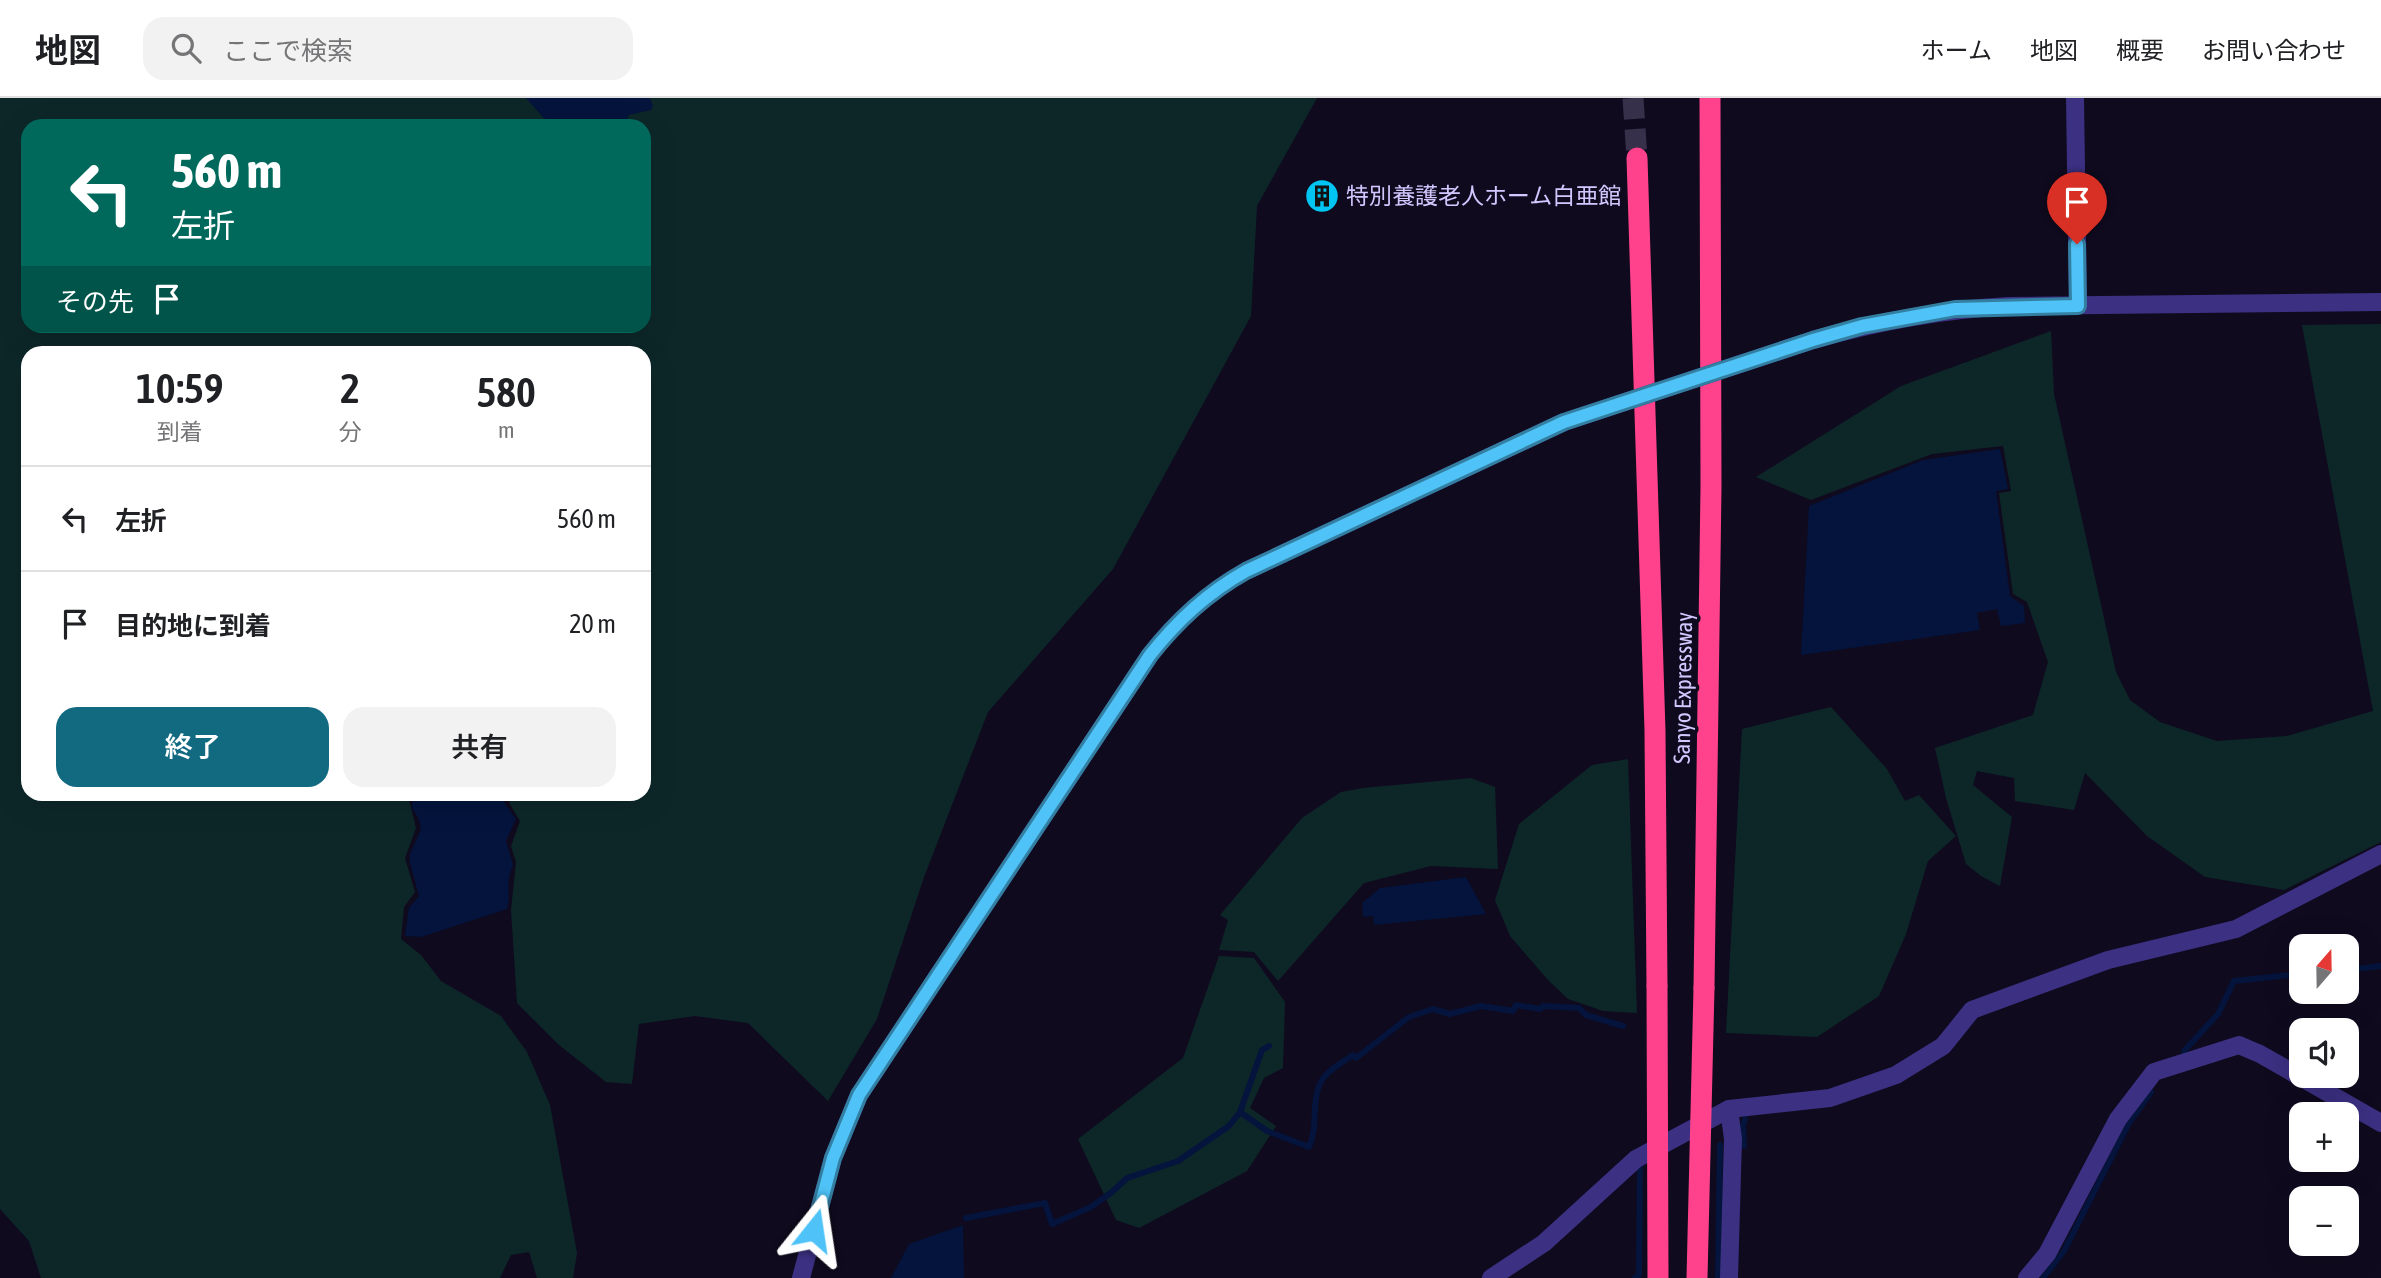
<!DOCTYPE html>
<html lang="ja">
<meta charset="utf-8">
<style>
body{margin:0;font-family:"Asap Condensed","Noto Sans JP",sans-serif;background:#f2f2f2;color:#202124;height:100vh;display:flex;flex-direction:column;font-size:26px;white-space:nowrap}
*{box-sizing:border-box;margin:0}
p{font-size:23px;color:#757577}
.icon{flex:none;width:38px;height:38px;fill:none;stroke:currentColor;stroke-width:2;stroke-linecap:round;stroke-linejoin:round}
.map{position:relative;flex:1;overflow:hidden}
.details{position:absolute;left:21px;top:248px;width:630px;height:455px;display:flex;flex-direction:column;background:#fff;border-radius:21px;box-shadow:0 7px 28px #0002}
.details>*{flex:none}
.banner{position:absolute;left:21px;top:21px;width:630px;height:214px;border-radius:21px;box-shadow:0 7px 28px #0002;background:#00695c;color:#fff;overflow:hidden}
.needle{width:46px;rotate:20deg}
.controls{position:absolute;left:2289px;top:836px;display:grid;gap:14px}
.controls a{display:grid;place-items:center;width:70px;height:70px;border-radius:14px;background:#fff;box-shadow:0 7px 28px #0002;font-size:35px}
.pin{position:absolute;display:grid;place-items:center;width:60px;height:60px;color:#fff;margin:-72px -30px;border-radius:50% 50% 50% 0;rotate:-45deg;box-shadow:0 0 7px #0007}
.pin .icon{rotate:45deg}
.me{position:absolute;width:77px;margin:-38px;rotate:15deg;stroke-linejoin:round;filter:drop-shadow(0 0 5px #0008)}
.turn{display:flex;align-items:center;gap:24px;height:147px;padding:0 35px;font-size:32px}
.turn .icon{width:91px;height:91px;stroke-width:2.5}
.turn b{display:block;font-size:49px;line-height:60px}
.then{display:flex;align-items:center;height:66px;padding:0 35px;background:#0003;gap:14px;font-size:26px}
.eta{display:flex;justify-content:space-evenly;align-items:center;height:119px;text-align:center}
.eta b{font-size:42px;font-weight:600;line-height:49px}
.cta{display:flex;gap:14px;margin-top:auto;padding:14px 35px}
.cta a{flex:1;height:80px;border-radius:21px;background:#126a81;color:#fff;font-size:28px;font-weight:600;line-height:80px;text-align:center}
.cta a+a{background:#f2f2f2;color:#202124}
ul{padding:0;list-style:none}
li{display:flex;align-items:center;gap:21px;height:105px;padding:0 35px;border-top:2px solid #e0e0e0}
li div{flex:1}
li b{display:block;font-size:26px}
li em{font-style:normal}
header{display:flex;align-items:center;gap:42px;box-sizing:border-box;height:98px;padding:0 35px;background:#fff;border-bottom:2px solid #e0e0e0}
header strong{font-size:33px}
nav{display:flex;gap:38px;margin-inline-start:auto;font-size:24px}
.search{width:490px;height:63px;background:#f2f2f2;display:flex;align-items:center;gap:18px;box-sizing:border-box;padding:0 24px;border-radius:21px;color:#757577;font-size:26px}
.map>svg:first-child{display:block}
.green{fill:#0d2729;fill-rule:evenodd}
.water{fill:#04143d}
.lines{fill:none;stroke-linecap:round;stroke-linejoin:round}
.stream{stroke:#04143d;stroke-width:6}
.highway-tunnel{stroke:#36304b;stroke-width:21;stroke-dasharray:21 10;stroke-linecap:butt}
.minor{stroke:#3b3082;stroke-width:18}
.highway{stroke:#ff428b;stroke-width:21}
.minor-bridge{stroke:#3b3082;stroke-width:18}
.highway-bridge{stroke:#ff428b;stroke-width:21}
.route-casing{stroke:#337fa1;stroke-width:18}
.route{stroke:#4fc3f7;stroke-width:12}
.labels{text-anchor:middle;dominant-baseline:central;stroke-width:7;stroke-linejoin:round;paint-order:stroke}
.poi-label{font-size:23px;fill:#d3c7ff;stroke:#0f0a1e;text-anchor:start}
.street-label{font-size:23px;fill:#d3c7ff;stroke:#0f0a1e}
</style>
<header>
<strong>地図</strong>
<div class="search"><svg class="icon" aria-label="search" viewBox="0 0 24 24"><circle cx="10" cy="10" r="6"/><path d="M15 15l6 6"/></svg>ここで検索</div>
<nav><a>ホーム</a><a>地図</a><a>概要</a><a>お問い合わせ</a></nav>
</header>
<div class="map">
<svg width="2381" height="1180" viewBox="0 0 2381 1180">
<rect width="100%" height="100%" fill="#0f0a1e"/>
<path class="green" d="M0,0h1317l-60,108 -6,110 -138,253 -125,143 -64,165 -47,142 -49,82 -80,-78 -53,-7 -56,8 -7,60 -26,-2 -47,-37 -42,-42 -6,-93 5,-48 -5,-16 9,-25 -11,-18 3,-8 132,-1v-440h-616v440l380,1 8,33 -11,30 10,34 -11,15 -3,32 20,16 20,26 60,35 26,36 23,53 27,148 -4,25h-36l-8,-26 -18,3 -11,23h-459l-12,-37 -29,-32zM28,28h616v200h-616z
M2381,226v518l-97,48 -79,-13 -58,-41 -62,-63 -11,37 -59,-9 -1,-23 -37,-7 -4,14 39,32 -12,69 -19,-10 -15,-12 -20,-66 -11,-50 98,-33 15,-53 -21,-60 -14,-8 -14,-101 12,-2 -8,-45 -71,8 -121,46 -55,-23 145,-91 150,-55 3,63 62,278 14,28 30,22 57,19 70,-5 86,-25 -71,-386z
M1831,609l56,62 18,32 14,-6 37,41 -28,25 -22,73 -27,62 -62,41 -91,-4 16,-304z
M1628,661l9,254 -34,-2 -35,-12 -20,-19 -38,-44 -15,-36 24,-76 73,-59z
M1471,680l24,9 3,82 -67,-3 -67,17 -86,98 -24,-29 -35,-2 9,-30 -8,-5 82,-97 39,-26 22,-4z
M1219,858l35,2 31,44 -2,66 -19,10 -14,30 26,18 -29,45 -108,57 -23,-8 -38,-81 105,-81z"/>
<path class="water" d="M526,0h124l3,8 -2,4 -22,5 -4,10 -3,1h-71z
M2000,351l8,40 -12,2 14,105 14,10 1,17 -24,3 -4,-17 -20,4 3,17 -179,25 8,-149 114,-46z
M413,697h94l-3,7 12,17 -10,22 7,24c-9,20 -1,28 -6,44l-86,28 -16,-1 4,-28 10,-12 -9,-33v-9l11,-25 -2,-10 -7,-11z
M1466,779l20,37 -112,11 -1,-9 -10,1 -1,-14 18,-15z
M963,1127l1,53h-73l18,-34z"/>
<g class="lines">
<path class="stream" d="M2347,872l34,-4
M2184,953l34,-37 16,-33 67,-7
M1240,1014l27,19 42,16c10,-21 1,-47 13,-67 7,-11 21,-18 31,-25l3,3 53,-41 24,-8 17,5 31,-8 32,5 3,-6 24,4 3,-3 36,2 7,7 37,11
M1744,1048l-1,-20 2,-7
M966,1120l79,-15 7,21 39,-17 21,-15 15,-14 51,-17 51,-35 11,-14 22,-62 7,-4
M1635,1180l4,-3 1,-110
M1718,1180l2,-133
M2043,1180l21,-27 65,-128 22,-31"/>
<path class="highway-tunnel" d="M1633,0l4,60"/>
<path class="minor" d="M2075,0l3,208
M1813,242c66,-19 126,-30 195,-34l373,-4
M1729,1011l4,30 -4,139
M801,1180l32,-120 26,-63 291,-440c27,-35 57,-62 96,-84l318,-149
M1491,1180l53,-35 92,-84 93,-50 101,-11 66,-23 47,-29 29,-36 136,-50 128,-31 145,-75
M2027,1180l20,-24 71,-135 36,-47 85,-27 21,9 121,69"/>
<path class="highway" d="M1637,60l18,573 2,255
M1704,890l7,-501 -1,-389"/>
<path class="minor-bridge" d="M1564,324l249,-82"/>
<path class="highway-bridge" d="M1657,888l1,292
M1697,1180l7,-290"/>
</g>
<g class="lines">
<g class="route-casing">
<path id="route" d="M814,1132l19,-72 26,-63 291,-440c28,-35 57,-62 96,-84l318,-149 249,-82 49,-14 93,-17 123,-3 -1,-62"/>
</g>
<use href="#route" class="route"/>
</g>
<defs>
<g id="building-disc" transform="scale(1.75)"><circle r="9.5" fill="#00c4f2" stroke="#0f0a1e"/><path d="M-4-6H4V6H1V3H-1V6H-4ZM-2.5-4.3h1.7v1.8h-1.7ZM.8-4.3h1.7v1.8H.8ZM-2.5-1h1.7V.8h-1.7ZM.8-1h1.7V.8H.8Z" fill="#111"/></g>
</defs>
<g fill-rule="evenodd">
<use href="#building-disc" x="1322" y="98"/>
</g>
<g class="labels">
<g class="poi-label">
<text x="1346" y="98">特別養護老人ホーム白亜館</text>
</g>
<g class="street-label">
<text transform="translate(1683 590) rotate(-89)">Sanyo Expressway</text>
</g>
</g>
</svg>
<div class="controls">
<a><svg class="needle" viewBox="-14 -14 28 28"><path d="M0-13l5 13h-10z" fill="#e53935"/><path d="M0 13l5-13h-10z" fill="#757577"/></svg></a>
<a><svg class="icon" aria-label="sound" viewBox="0 0 24 24"><path d="M4 9h4l5-4v14l-5-4H4zM17 9q2 3 0 6"/></svg></a>
<a>+</a>
<a>−</a>
</div>
<div class="pin" style="left:2077px;top:146px;background:#d93025"><svg class="icon" aria-label="arrive" viewBox="0 0 24 24"><path d="M6 21V4h12l-3 4 3 4H6"/></svg></div>
<svg class="me" style="left:814px;top:1132px" viewBox="-20 -20 40 40"><path d="M0-17L14 15 0 8-14 15z" fill="#4fc3f7" stroke="#fff" stroke-width="4"/></svg>
<div class="banner">
<div class="turn"><svg class="icon" aria-label="left" viewBox="0 0 24 24"><path d="M17 20v-9H6M10 6l-5 5 5 5"/></svg><div><b>560 m</b>左折</div></div>
<div class="then">その先<svg class="icon" aria-label="arrive" viewBox="0 0 24 24"><path d="M6 21V4h12l-3 4 3 4H6"/></svg></div>
</div>
<section class="details">
<div class="eta">
<div><b>10:59</b><p>到着</p></div>
<div><b>2</b><p>分</p></div>
<div><b>580</b><p>m</p></div>
</div>
<ul>
<li><svg class="icon" aria-label="left" viewBox="0 0 24 24"><path d="M17 20v-9H6M10 6l-5 5 5 5"/></svg><div><b>左折</b></div><em>560 m</em></li>
<li><svg class="icon" aria-label="arrive" viewBox="0 0 24 24"><path d="M6 21V4h12l-3 4 3 4H6"/></svg><div><b>目的地に到着</b></div><em>20 m</em></li>
</ul>
<div class="cta"><a>終了</a><a>共有</a></div>
</section>
</div>
